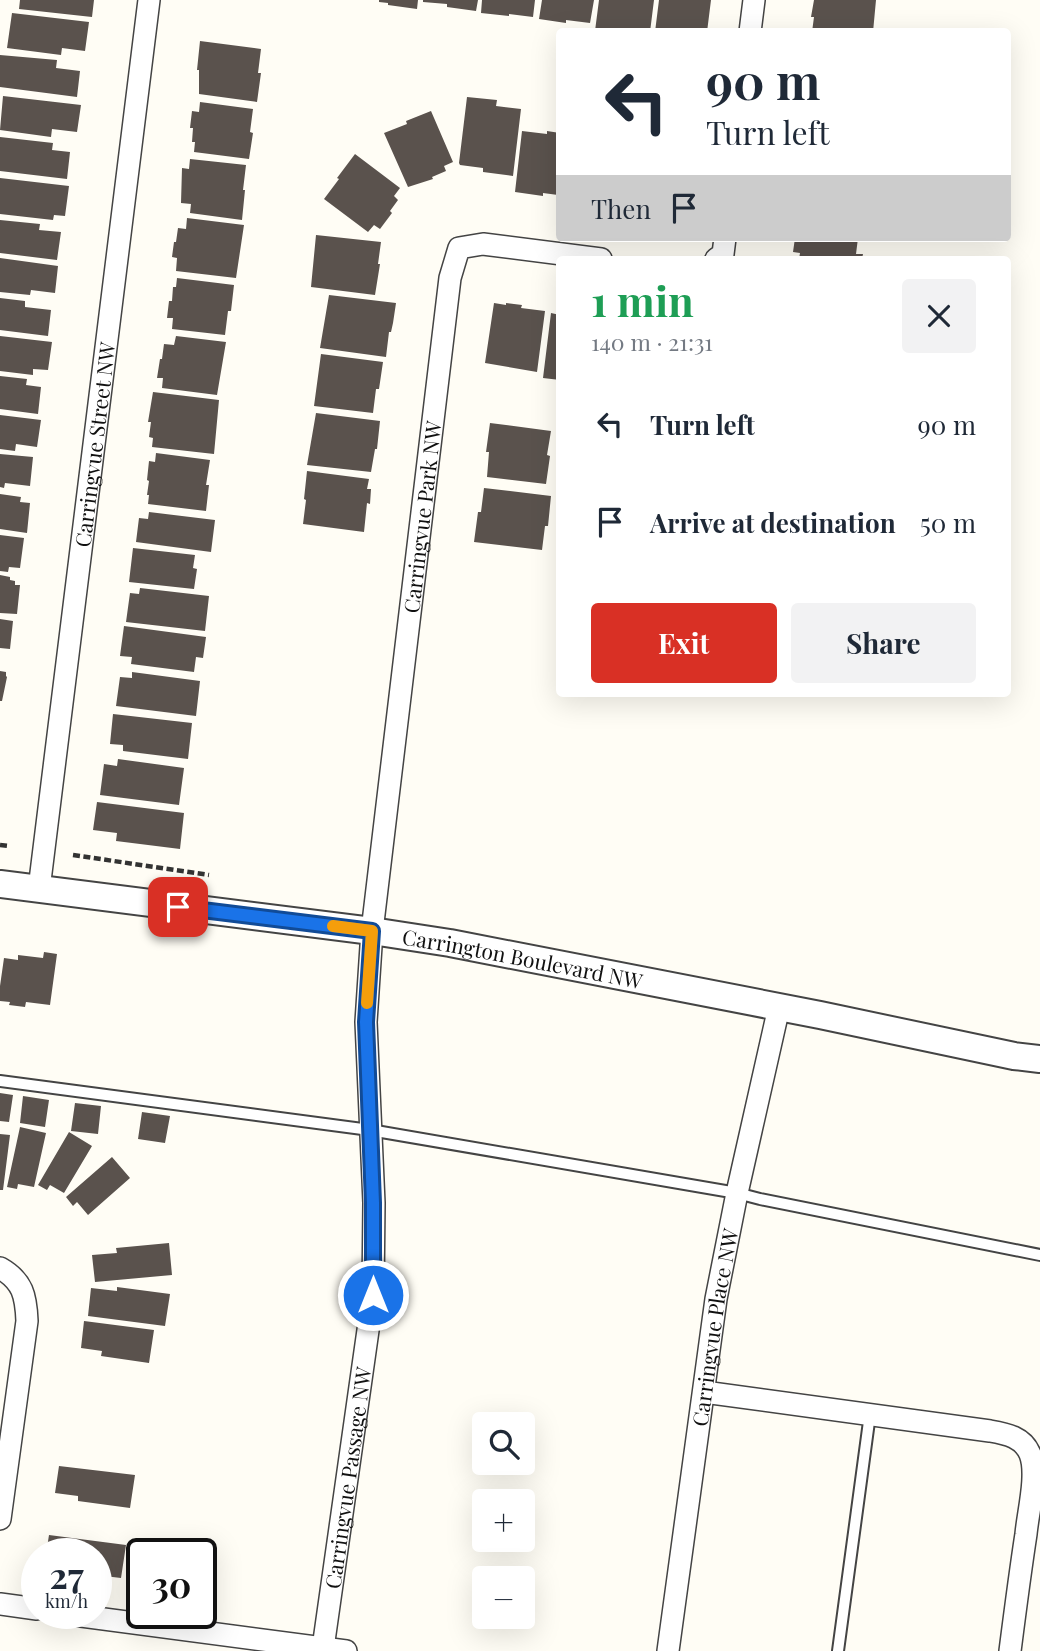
<!DOCTYPE html>
<meta charset="utf-8">
<style>
body{margin:0;font-family:"Playfair Display",serif;background:#f2f2f3;color:#1f2937;height:100vh;display:flex;flex-direction:column;font-size:26px;white-space:nowrap}
*{box-sizing:border-box;margin:0}
p{font-size:23px;color:#747a83}
.icon{flex:none;width:38px;height:38px;fill:none;stroke:currentColor;stroke-width:2;stroke-linecap:round;stroke-linejoin:round}
.map{position:relative;flex:1;overflow:hidden}
.details{position:absolute;left:556px;top:256px;width:455px;height:441px;display:flex;flex-direction:column;background:#fff;border-radius:7px;box-shadow:0 7px 28px #0002}
.details>*{flex:none}
.banner{position:absolute;left:556px;top:28px;width:455px;height:214px;border-radius:7px;box-shadow:0 7px 28px #0002;background:#fff;color:#1f2937;overflow:hidden}
.controls{position:absolute;left:472px;top:1412px;display:grid;gap:14px}
.controls a{display:grid;place-items:center;width:63px;height:63px;border-radius:7px;background:#fff;box-shadow:0 7px 28px #0002;font-size:35px}
.speed{position:absolute;left:21px;top:1538px;display:flex;gap:14px;font-size:35px;font-weight:700;text-align:center}
.speed>*{display:grid;place-content:center;width:91px;height:91px;border-radius:50%;background:#fff;box-shadow:0 7px 28px #0002;line-height:1}
.speed small{font-size:18px;font-weight:400}
.speed .limit{border:4px solid #111;border-radius:10px;background:#fff;color:#111}
.pin{position:absolute;display:grid;place-items:center;width:60px;height:60px;color:#fff;margin:-30px;border-radius:14px;box-shadow:0 4px 10px #0006}
.me{position:absolute;width:77px;margin:-38px;rotate:0deg;stroke-linejoin:round;filter:drop-shadow(0 0 5px #0008)}
.turn{display:flex;align-items:center;gap:24px;height:147px;padding:0 35px;font-size:32px}
.turn .icon{width:91px;height:91px;stroke-width:2.5}
.turn b{display:block;font-size:49px;line-height:60px}
.then{display:flex;align-items:center;height:66px;padding:0 35px;background:#0003;gap:14px;font-size:26px}
.round{display:grid;place-items:center;flex:none;width:74px;height:74px;border-radius:7px;background:#f2f2f3}
.overview{display:flex;align-items:center;justify-content:space-between;height:119px;padding:0 35px}
h1{font-size:42px;font-weight:700;line-height:52px;color:#1e9e55}
.action{display:flex;gap:14px;margin-top:auto;padding:14px 35px}
.action a{flex:1;height:80px;border-radius:7px;background:#d93025;color:#fff;font-size:28px;font-weight:700;line-height:80px;text-align:center}
.action a+a{background:#f2f2f3;color:#1f2937}
ul{padding:0;list-style:none}
li{display:flex;align-items:center;gap:21px;height:98px;padding:0 35px}
li div{flex:1}
li b{display:block;font-size:26px}
li em{font-style:normal}
.map>svg:first-child{display:block}
.building{fill:#5a524d}
.lines{fill:none;stroke-linecap:round;stroke-linejoin:round}
.service-casing{stroke:#444;stroke-width:14}
.minor-casing{stroke:#444;stroke-width:24}
.tertiary-casing{stroke:#444;stroke-width:30}
.path{stroke:#333;stroke-width:4.5;stroke-dasharray:7 3.5;stroke-linecap:butt}
.service{stroke:#fff;stroke-width:10}
.minor{stroke:#fff;stroke-width:21}
.tertiary{stroke:#fff;stroke-width:26}
.route-casing{stroke:#114b97;stroke-width:18}
.route{stroke:#1a73e8;stroke-width:12}
.slow{stroke:#f59e0b;stroke-width:12}
.labels{text-anchor:middle;dominant-baseline:central;stroke-width:7;stroke-linejoin:round;paint-order:stroke}
.street-label{font-size:21px;fill:#111;stroke:#fff}
</style>
<div class="map">
<svg width="1040" height="1651" viewBox="0 0 1040 1651">
<rect width="100%" height="100%" fill="#fffdf5"/>
<path class="building" d="M20,0h74l-2,17 -73,-8z
M379,0h39l-1,9 -29,-4v-2l-9,-1z
M423,0h55l-2,11 -29,-4v-3l-24,-2z
M482,0h53l-2,17 -24,-3v2l-28,-3z
M542,0h52l-4,23 -24,-3v3l-27,-4z
M599,0h55l-4,32 -55,-1z
M659,0h52l-4,32h-52z
M814,0h62l-3,32h-61l2,-15h-3z
M12,13l77,9 -4,29 -23,-3 -1,7 -54,-7z
M200,41l61,8 -3,24h3l-4,29 -58,-8v-24h-2z
M0,55l57,5 -1,8 24,3 -3,26 -77,-10z
M3,96l78,9 -4,27 -25,-3 -1,8 -51,-7z
M467,97l30,3 -1,6 25,3 -8,67 -30,-4v-4l-23,-3 -1,-2z
M200,102l53,7 -3,23 3,1 -4,26 -55,-7 1,-10h-3l1,-14h-3l2,-17 7,1z
M431,111l22,51 -9,4 2,5 -14,6 1,2 -25,8 -24,-54 23,-9 -1,-3z
M522,131l25,3v-3l13,2v60l-2,2 -15,-2v3l-28,-4z
M0,137l53,6 -1,7 18,2 -3,27 -67,-8z
M355,154l45,34 -6,8 4,4 -8,11 2,2 -12,16 -6,-4 -6,7 -44,-33 15,-20 -2,-1z
M190,159l56,6 -3,25h2l-3,30 -52,-7 1,-9 -10,-1 1,-35 7,1z
M0,178l69,8 -4,30 -11,-1 -1,5 -53,-6z
M187,218l57,7 -8,53 -60,-7 1,-13 -5,-1 2,-15h2l2,-14 8,1z
M0,220l40,4 -1,6 22,2 -4,28 -57,-7z
M316,235l65,7 -3,22h2l-5,31 -64,-8z
M795,238h63l-2,16h7l-1,5h-63l1,-6 -7,-1z
M0,258l58,8 -3,27 -24,-3 -1,5 -30,-3z
M177,278l57,7 -3,26h-3l-3,24 -53,-6 1,-11h-6l2,-17h3l1,-14h3z
M329,295l67,8 -3,20 -2,9h-2l-3,25 -66,-9z
M0,298l25,3v6l26,3 -3,26 -48,-6z
M494,303l12,2v-2l16,2 -1,3 24,3 -8,61 -52,-9z
M551,313l9,2v65l-17,-2z
M0,336l52,6 -4,28 -15,-1v6l-33,-4z
M176,336l50,6 -9,53 -55,-7 1,-10h-6l3,-19h2l2,-15 10,1z
M321,354l62,8 -4,27h-3l-3,24 -59,-7z
M0,376l27,3 -1,6 15,2 -3,27 -38,-5z
M153,392l66,8 -5,54 -62,-7 1,-9 -4,-1 2,-15h-3z
M316,413l64,8 -3,28h-2l-4,23 -64,-7z
M0,415l41,5 -4,27 -21,-3 -1,7 -15,-2z
M490,423l61,8 -4,24 3,1 -4,28 -59,-7 2,-25h-3z
M156,453l54,7 -4,25h3l-3,26 -58,-7 1,-9h-2l2,-14 -2,-1 2,-19 6,1z
M0,454l33,3 -3,29 -25,-3 -1,5 -4,-1z
M307,471l62,8 -2,10h4l-1,15 -3,-1 -3,29 -61,-8 3,-24 -2,-1z
M484,488l67,8 -3,30h-3l-3,24 -68,-8 4,-30h3z
M0,494l21,3 -1,5 10,1 -3,30 -27,-4z
M149,512l66,8 -4,32 -75,-10 3,-24 9,1z
M0,535l24,3 -4,30 -11,-1 -1,5 -8,-1z
M133,548l62,7 -2,13 4,1 -3,20 -65,-7z
M0,575l10,2v3l5,1v4h5l-3,29 -17,-1z
M140,588l69,8 -4,35 -79,-9 4,-29 9,1z
M0,619l13,2 -3,28 -10,-1z
M124,626l82,11 -3,21 -7,-1 -2,15 -63,-8 1,-7 -12,-1z
M0,671l6,1v4l1,1 -5,24h-2z
M132,672l68,9 -4,35 -80,-10 4,-29 12,1z
M113,714l79,9 -4,36 -65,-8v-6l-13,-1z
M118,759l66,9 -5,37 -79,-10 4,-31 13,2z
M97,802l87,11 -4,36 -64,-8 1,-8 -24,-3z
M44,952l13,2 -7,51 -24,-3 -1,5 -16,-2 1,-3 -10,-1v-15l4,-28 14,2v-5l25,3z
M0,1093l13,2 -4,27 -9,-1z
M23,1096l26,4 -4,27 -25,-4z
M75,1103l26,3 -3,28 -27,-3z
M142,1112l28,4 -5,27 -27,-4z
M20,1127l26,6 -12,54 -16,-3 -1,5 -10,-2z
M69,1132l23,14 -28,47 -14,-8 -3,5 -9,-5z
M0,1134l10,1 -7,55h-3z
M112,1157l18,21 -42,37 -11,-13 -4,4 -7,-9z
M169,1243l3,32 -77,7 -3,-27 25,-2 -1,-5z
M117,1287l53,7 -5,32 -77,-10 3,-28 26,3z
M84,1321l70,9 -5,33 -48,-7 1,-5 -21,-3z
M59,1466l76,9 -5,33 -52,-7v-5l-23,-3z
M49,1535l77,10 -5,33 -25,-3v-21h-50z"/>
<g class="lines">
<g class="service-casing">
<path id="service" d="M0,1081l370,49 367,63 23,6 280,56
M838,1651l32,-237"/>
</g>
<g class="minor-casing">
<g id="minor">
<path d="M750,32l4,-32"/>
<path d="M716,259l7,-5 2,-16"/>
<path id="s1" d="M39,889l110,-889"/>
<path d="M0,1268c23,13 26,28 27,53l-27,198"/>
<path d="M704,1392l286,39c17,3 33,6 40,23 8,20 -2,58 -4,80 -6,39 -11,78 -16,117"/>
<path d="M0,1604l37,5"/>
<path d="M66,1614l280,37"/>
<path id="s2" d="M323,1648l50,-353 1,-92 -8,-181 6,-91 78,-653 9,-30 24,-4 118,15"/>
<path id="s3" d="M668,1651l48,-352 21,-106 42,-186"/>
</g>
</g>
<g class="tertiary-casing">
<g id="tertiary">
<path id="s4" d="M0,884l372,47 78,12 370,72 194,41 26,3"/>
</g>
</g>
<path class="path" d="M0,845l9,1
M73,855l136,20"/>
<use href="#service" class="service"/>
<use href="#minor" class="minor"/>
<use href="#tertiary" class="tertiary"/>
</g>
<g class="lines">
<g class="route-casing">
<path id="route" d="M178,907l194,24 -6,91 7,181v92"/>
</g>
<use href="#route" class="route"/>
<path class="slow" d="M333,926l39,5 -5,72"/>
</g>
<g class="labels">
<g class="street-label">
<text stroke="none"><textPath href="#s1" startOffset="448">Carringvue Street NW</textPath></text>
<text stroke="none"><textPath href="#s2" startOffset="1138">Carringvue Park NW</textPath></text>
<text stroke="none"><textPath href="#s4" startOffset="528">Carrington Boulevard NW</textPath></text>
<text stroke="none"><textPath href="#s3" startOffset="327">Carringvue Place NW</textPath></text>
<text stroke="none"><textPath href="#s2" startOffset="172">Carringvue Passage NW</textPath></text>
</g>
</g>
</svg>
<div class="controls">
<a><svg class="icon" aria-label="search" viewBox="0 0 24 24"><circle cx="10" cy="10" r="6"/><path d="M15 15l6 6"/></svg></a>
<a>+</a>
<a>−</a>
</div>
<div class="speed"><div>27<small>km/h</small></div><div class="limit">30</div></div>
<div class="pin" style="left:178px;top:907px;background:#d93025"><svg class="icon" aria-label="arrive" viewBox="0 0 24 24"><path d="M6 21V4h12l-3 4 3 4H6"/></svg></div>
<svg class="me" style="left:373px;top:1295px" viewBox="-20 -20 40 40"><circle r="17" fill="#1a73e8" stroke="#fff" stroke-width="3"/><path d="M0-11L8 9 0 5-8 9z" fill="#fff"/></svg>
<div class="banner">
<div class="turn"><svg class="icon" aria-label="left" viewBox="0 0 24 24"><path d="M17 20v-9H6M10 6l-5 5 5 5"/></svg><div><b>90 m</b>Turn left</div></div>
<div class="then">Then<svg class="icon" aria-label="arrive" viewBox="0 0 24 24"><path d="M6 21V4h12l-3 4 3 4H6"/></svg></div>
</div>
<section class="details">
<div class="overview"><div><h1>1 min</h1><p>140 m · 21:31</p></div><a class="round"><svg class="icon" aria-label="close" viewBox="0 0 24 24"><path d="M6 6l12 12M18 6L6 18"/></svg></a></div>
<ul>
<li><svg class="icon" aria-label="left" viewBox="0 0 24 24"><path d="M17 20v-9H6M10 6l-5 5 5 5"/></svg><div><b>Turn left</b></div><em>90 m</em></li>
<li><svg class="icon" aria-label="arrive" viewBox="0 0 24 24"><path d="M6 21V4h12l-3 4 3 4H6"/></svg><div><b>Arrive at destination</b></div><em>50 m</em></li>
</ul>
<div class="action"><a>Exit</a><a>Share</a></div>
</section>
</div>
